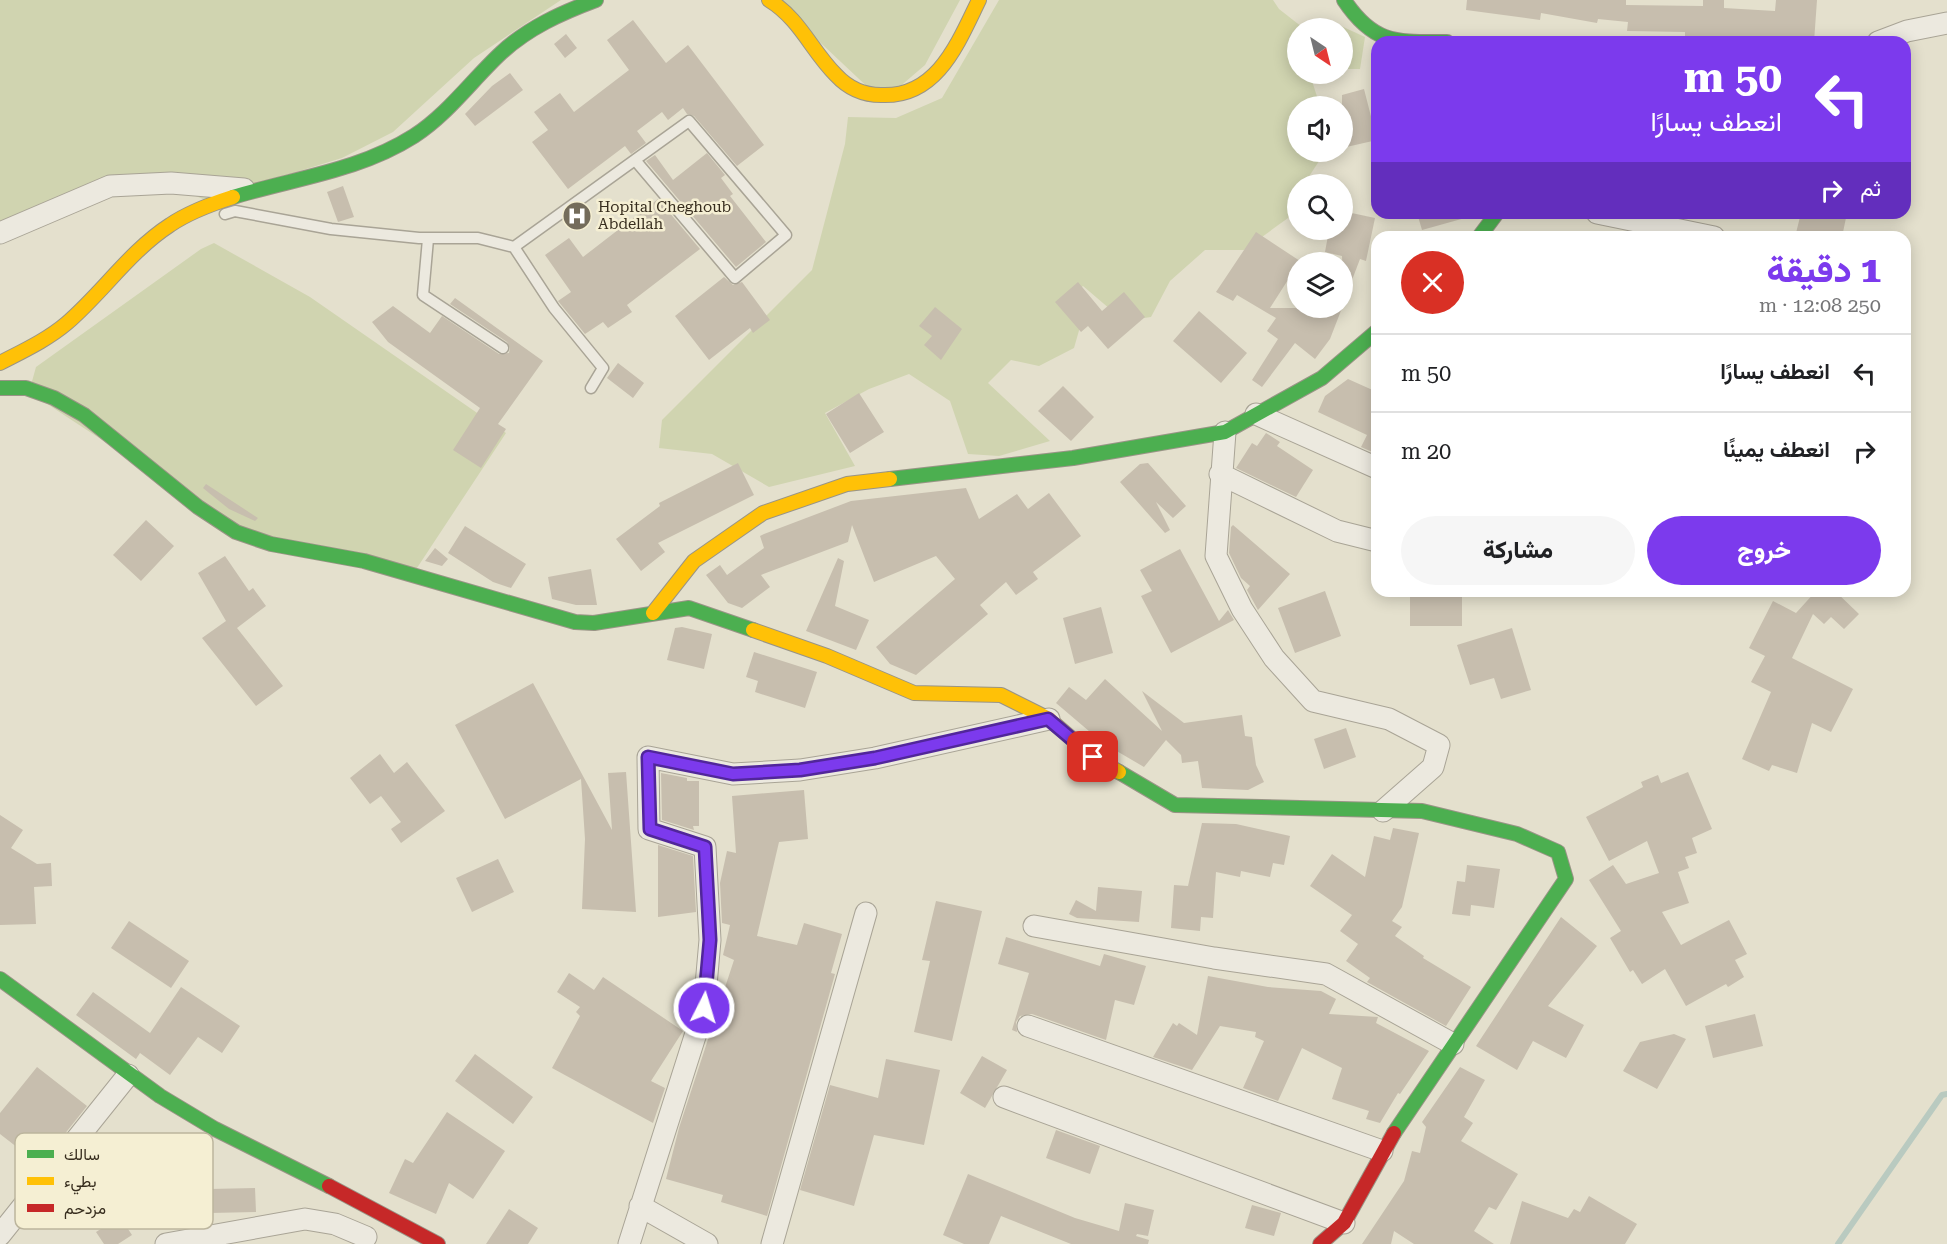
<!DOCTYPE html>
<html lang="ar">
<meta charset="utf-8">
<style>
body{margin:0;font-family:"Roboto Serif",Vazirmatn,serif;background:#f6f6f6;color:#202124;direction:rtl;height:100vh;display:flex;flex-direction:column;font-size:22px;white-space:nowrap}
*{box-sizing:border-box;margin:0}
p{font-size:20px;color:#757577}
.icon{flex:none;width:33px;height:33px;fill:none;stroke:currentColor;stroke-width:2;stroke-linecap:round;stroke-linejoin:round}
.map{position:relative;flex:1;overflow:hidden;direction:ltr}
.panel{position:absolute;left:1371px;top:231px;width:540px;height:366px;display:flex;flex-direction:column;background:#fff;border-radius:18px;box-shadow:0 3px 15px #0003;direction:rtl}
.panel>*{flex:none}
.top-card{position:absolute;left:1371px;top:36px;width:540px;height:183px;border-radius:18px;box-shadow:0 3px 15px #0003;direction:rtl;background:#7c3aed;color:#fff;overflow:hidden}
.needle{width:39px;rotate:145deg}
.fabs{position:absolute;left:1287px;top:18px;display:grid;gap:12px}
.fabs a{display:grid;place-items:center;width:66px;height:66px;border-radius:50%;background:#fff;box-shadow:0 3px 15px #0003;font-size:30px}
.pin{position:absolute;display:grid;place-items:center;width:51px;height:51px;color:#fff;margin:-26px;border-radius:12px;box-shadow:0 3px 9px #0006}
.me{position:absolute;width:66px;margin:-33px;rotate:5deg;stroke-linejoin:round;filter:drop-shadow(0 0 4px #0008)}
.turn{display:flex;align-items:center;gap:21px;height:126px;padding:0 30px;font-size:27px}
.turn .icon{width:78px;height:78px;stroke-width:2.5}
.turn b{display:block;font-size:42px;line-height:51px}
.then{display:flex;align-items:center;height:57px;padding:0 30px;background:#0003;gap:12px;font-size:22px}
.round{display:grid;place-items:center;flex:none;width:63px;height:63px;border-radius:32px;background:#f6f6f6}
.headline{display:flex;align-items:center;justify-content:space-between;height:102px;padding:0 30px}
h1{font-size:36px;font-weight:800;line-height:45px;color:#7c3aed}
.primary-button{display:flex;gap:12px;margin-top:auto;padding:12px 30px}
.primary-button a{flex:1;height:69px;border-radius:36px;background:#7c3aed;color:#fff;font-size:24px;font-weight:800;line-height:69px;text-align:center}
.primary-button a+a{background:#f6f6f6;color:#202124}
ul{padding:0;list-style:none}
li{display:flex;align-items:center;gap:18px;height:78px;padding:0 30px;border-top:2px solid #e0e0e0}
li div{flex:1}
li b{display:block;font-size:22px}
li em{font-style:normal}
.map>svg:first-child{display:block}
.green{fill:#d0d4b0}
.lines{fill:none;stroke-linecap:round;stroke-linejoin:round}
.stream{stroke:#b9cac0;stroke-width:6}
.building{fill:#c7beae}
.lane-casing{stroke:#a9a496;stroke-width:13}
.street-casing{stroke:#a9a496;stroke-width:23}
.fast-casing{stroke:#999486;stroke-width:16}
.slow-casing{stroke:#999486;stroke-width:16}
.jam-casing{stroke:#999486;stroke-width:16}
.lane{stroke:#ece9df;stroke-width:10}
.street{stroke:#ece9df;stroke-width:21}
.fast{stroke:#4caf50;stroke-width:14}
.slow{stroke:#ffc107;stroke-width:14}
.jam{stroke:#c62828;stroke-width:14}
.route-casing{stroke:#51269a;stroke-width:15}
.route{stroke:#7c3aed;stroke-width:10}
.labels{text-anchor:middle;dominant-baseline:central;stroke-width:5;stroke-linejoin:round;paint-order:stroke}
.poi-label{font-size:15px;fill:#372d1e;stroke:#f5efd3;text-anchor:start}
.key{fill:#f5efd3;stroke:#bcb59d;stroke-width:1.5}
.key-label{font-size:16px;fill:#372d1e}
</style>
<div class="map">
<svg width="1947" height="1244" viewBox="0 0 1947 1244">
<rect width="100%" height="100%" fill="#e4e0cd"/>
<path class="green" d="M0,0h561l-87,58 -81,74 -51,26 -137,42 -43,-19 -75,6 -87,51z
M775,0h185l-35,65 -28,24 -22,5z
M999,0h274l6,9 23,18 37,-2 26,12 -5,32h-17l-1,-41h-44v46h20l-5,10 7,22h-22v46h27l-21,32h-6l-1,14 -9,20 -44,32h-39l-35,31 -19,36 -27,4 -41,-35 -24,20 21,21 -6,21 -35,18 -28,-6 -23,23 62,58 -51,15 -31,-2 -18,-53 -41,-27 -40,15 -44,24 30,53 -86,21 -57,-33 -53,-6 3,-28 150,-150 33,-126 3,-27 48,1 46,-20z
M214,243l96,54 196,136 -93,141 -174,-44 -210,-138 7,-25 165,-118z"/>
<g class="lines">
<path class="stream" d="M1838,1244l104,-149 5,-1"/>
</g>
<path class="building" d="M1467,0h159v5l77,1v-6h21v8l51,3 1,-11h41l-3,42h-129v-10l-58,-1 1,-9 -30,-3 -1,4 -56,-10 -1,7 -74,-10z
M633,20l33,43 22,-18 76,100 -27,21 -43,-50 -7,-2 -4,-6 -15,12 -6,-8 -25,19 9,12 -15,11 -6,-8 -57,43 -36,-47 16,-12 -14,-18 26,-19 14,19 55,-42 -22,-30z
M566,34l11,14 -12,10 -11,-14z
M510,73l13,17 -48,36 -10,-12 27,-28z
M1364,89l13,51 -35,8v-53z
M707,153l18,22 -4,3 12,16 -3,2 36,46 -30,25 -90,-106 9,-6 18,25z
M343,186l11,31 -16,5 -11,-30z
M658,199l42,50 -73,56 5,7 -24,16 -5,-6 -18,12 -27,-33 13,-9 -26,-37 24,-17 14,19z
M1347,212l28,6 -9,43 -6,-2 -16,42 -2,-45 -17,-4 4,-22h14z
M1417,213h47l1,5 -43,12z
M1801,213h46l-5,24h-28l-18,-4z
M1256,232l44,29 -30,47h72l-12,31 -15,20 -20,-16 -33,44 -10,-7 26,-41 -11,-8 9,-13 -39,-23 -4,6 -17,-9z
M724,277l9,8 9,-3 28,38 -17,13 -3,-5 -41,32 -34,-44z
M1078,282l24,29 22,-19 21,25 -37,32 -20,-23 -7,6 -26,-30z
M455,298l88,63 -45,63 8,5 -25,39 -28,-18 27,-42 -92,-66 -16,-20 21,-16 37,27 12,-17 57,38 10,-1 1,-5 -3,-6 -57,-38z
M935,307l27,22 -21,31 -17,-15 8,-9 -13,-10z
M1199,311l48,42 -26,30 -48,-42z
M618,363l26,20 -11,15 -26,-20z
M1348,379l29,13v62l-16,-7 6,-12 -49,-23 7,-16z
M1063,386l31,31 -23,24 -33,-30z
M859,393l25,39 -34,21 -24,-39z
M1266,433l14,9 -3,4 36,24 -17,27 -60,-29 16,-25 5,3z
M738,463l16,32 -96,48 7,9 -24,19 -25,-32 44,-33 -1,-3z
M1148,463l38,43 -13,12 -17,-16 14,28 -5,3 -45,-51 20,-18z
M206,484l52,34 -3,3 -26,-12 -20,-16 -6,-5z
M966,488l13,31 38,-25 11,15 21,-16 32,43 -48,36 5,7 -22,16 -10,-13 -26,23 8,9 -72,61 -26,-11 -14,-17 79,-68 -19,-23 -62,26 -22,-57 -4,17 -87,33 9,12 -28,21 -14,-5 -22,-28 14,-10 7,10 37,-27 -4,-12 4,-2 87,-33z
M146,520l28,26 -33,35 -28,-26z
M1233,525l57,49 -32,36 -11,-20 3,-4 -9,-8 -12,-25 2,-26z
M465,526l61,38 -15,24 -18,-6 -45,-29z
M435,548l13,11 -6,7 -17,-5z
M1180,549l39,72 9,-11 6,10 -63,33 -30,-57 11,-5 -12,-21z
M225,556l24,35 4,-3 13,18 -29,22 46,58 -27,20 -54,-68 24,-17 -28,-48z
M838,558l6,3 -9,45 34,14 -13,30 -50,-19z
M591,569l6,36h-21l-24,-6 -4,-22z
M1325,591l16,45 -46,17 -17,-45z
M1410,591h52v35h-52z
M1816,591h19l24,23 -15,15 -13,-12 -7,7 -11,-10 -21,44 61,31 -22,43 -19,-9 -15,50 -25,-8 -3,6 -27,-12 29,-67 -20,-10 14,-26 -16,-8 24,-47 23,12z
M1101,607l12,46 -38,11 -12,-46z
M682,627l30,7 -8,35 -37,-9 8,-32z
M1512,628l19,62 -30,9 -7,-21 -24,7 -13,-40z
M754,652l63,20 -12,36 -50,-16 3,-11 -12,-4z
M1105,679l57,52 -20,-40 42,32 58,-8 3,21 7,1 4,28 8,17 -16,8 -46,-2 -4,-27 -16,2 -1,-8 -15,-15 -22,27 -41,-24 -47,-40 13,-16 17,13z
M533,683l79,147 -4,-57 18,-1 10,140 -54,-3 3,-70 -4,-60 -76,40 -50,-94z
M1346,728l10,29 -32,12 -10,-30z
M380,754l14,19 13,-11 38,49 -44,32 -10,-14 10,-7 -20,-26 -11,8 -20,-26z
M1688,772l24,57 -20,9 5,15 -12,4 4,11 -11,4 11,31 -27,9 19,33 48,-25 18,34 -12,6 9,17 -16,10 -2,-3 -40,22 -21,-37 -23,15 -9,-14 -3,2 -20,-34 11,-7 -32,-51 24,-15 13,19 33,-11 -12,-32 -38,20 -23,-44 57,-30 -2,-5 17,-7 3,8z
M661,773l26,5v3h12v45h-6l1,4 -32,-10z
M804,790l4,49 -29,3 -22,94 40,9 7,-22 38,11 -11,39 4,1 -68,242 -46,-14 2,-7 -57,-16 13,-51 55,-168 -11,-5 7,-30 -8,-2 -2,-40 7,-32 9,2 -4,-57z
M0,815l23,15 -12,18 26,16 14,-1 1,23 -18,1 2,37 -36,1z
M1202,823l34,1 54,12 -6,29 -11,-2 -3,14 -29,-6 -1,6 -24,-5 -3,46 -12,-1 -1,14 -29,-3 3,-43 14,1z
M1393,828l26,5 -17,74 -10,14 10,6 -7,9 29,20 -1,2 48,29 -25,39 -79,-44 3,-4 -24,-17 12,-17 -18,-13 12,-16 -42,-29 22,-32 33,23 9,-41 16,4z
M658,845l35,11 3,56 -38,5z
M498,859l16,33 -42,20 -16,-34z
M1467,865l33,4 -6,39 -23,-3 -1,11 -18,-2 5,-33 8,1z
M1098,887l44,4 -3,31 -62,-4 -8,-4 7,-14 20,11z
M936,901l46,10 -30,130 -38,-9 16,-71 -8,-1z
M1561,917l36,29 -49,60 36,19 -18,33 -33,-17 -16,29 -41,-24z
M129,921l60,40 -18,27 -60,-40z
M1006,937l94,29 4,-12 42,12 -12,39 -19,-5 -9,40 -74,-26 -12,2 -4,6 1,10 -5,-2 17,-57 -31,-9z
M569,973l25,17 9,-13 80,54 -32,50 14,7 -12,35 -101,-55 28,-52 -4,-4 4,-5 -23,-15z
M1208,976l60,11 53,4 15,8 -7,15 49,3 -2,6 53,28 -29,43 -2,-1 -18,30 -14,-4 3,-8 -37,-12 10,-31 -40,-20 -24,53 -35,-13 21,-47 -9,-4 1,-5 -36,-6 -28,44 -39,-13 20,-34 4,3 2,-3 18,12z
M181,987l59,39 -18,27 -24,-16 -28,38 -30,-22 -4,6 -60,-44 17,-23 57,41z
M1755,1014l8,32 -50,12 -8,-32z
M1674,1034l12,5 -29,50 -34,-18 17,-29z
M475,1054l58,43 -20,27 -58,-43z
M982,1056l25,14 -22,38 -25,-15z
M886,1059l54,11 -16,75 -50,-10 -20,71 -54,-16 30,-105 48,13z
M37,1067l50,39 -47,59 -40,-31v-21z
M1460,1067l25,13 -21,37 9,6 -12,18 57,33 -22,36 -7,-3 -15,24 20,13h-80l-20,-13 -3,13h-29l42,-63 8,-30 8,2 6,-26 -4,-5z
M447,1112l58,39 -32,48 -24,-16 -13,31 -47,-21 16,-34 8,4z
M1056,1130l44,16 -10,28 -44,-16z
M968,1174l107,44 44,13 6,-28 29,7 -6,26 -11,-2 -1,2 13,4 -1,4h-77l-70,-28 -12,28h-25l-21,-9z
M255,1188l1,24 -46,1 -1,-24z
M1589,1196l48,28 -12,20h-115l12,-43 46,17 6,-9 6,3z
M1252,1205l29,8 -7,23 -29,-8z
M509,1209l29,19 -10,16h-42z
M120,1217l12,18 -14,9h-14l-8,-12z"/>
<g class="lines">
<g class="lane-casing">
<path id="lane" d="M225,214l10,-3 96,18 88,9h59l36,9 175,-126 97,114 -51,43 -100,-118
M428,239l-5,56 80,53
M514,247l40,61 49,60 -12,20"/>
</g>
<g class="street-casing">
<path id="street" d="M1878,42l29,-11 40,-8
M1597,213l117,24
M0,233l110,-47 61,-3 73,6
M1256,414l121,54
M1225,432l-9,124 26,53 32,49 39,43 76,18 50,26 -6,22 -50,44
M1220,474l117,57 40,10
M1034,926l180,32 112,16 127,70
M1028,1026l354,125
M1004,1097l340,126
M640,1206l67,38
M0,1235l128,-160
M166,1244l139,-25 30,5 31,13
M629,1244l75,-236 6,-68 -5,-93 -56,-18 -1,-72 85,17 67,-4 75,-12 174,-39
M772,1244l94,-331"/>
</g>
<g class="fast-casing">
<path id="fast" d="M1344,0c30,45 53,42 103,42
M233,197c62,-19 126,-26 181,-61 34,-22 58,-56 87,-83 27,-25 60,-40 95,-53
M1479,237l18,-24
M0,388h26l28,10 30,17 114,92 38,25 35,12 93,17 211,61 19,1 95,-15 64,22
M890,479l183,-21 152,-26 97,-54 55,-47
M1119,772l56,33 247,6 95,23 41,18 8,27 -172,254
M0,979l160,117 55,33 114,57"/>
</g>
<g class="slow-casing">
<path id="slow" d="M769,0c31,19 42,50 67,75 12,13 27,20 45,20 56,3 77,-52 98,-95
M0,363c23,-12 47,-23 67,-40 36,-31 63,-72 103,-98 19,-13 41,-21 63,-28
M653,613l41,-52 69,-48 84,-29 43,-5
M753,630l74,26 87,37 87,2 48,24 44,38 26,15"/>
</g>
<g class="jam-casing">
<path id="jam" d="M329,1186l109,58
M1320,1244l24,-21 50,-90"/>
</g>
<use href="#lane" class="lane"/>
<use href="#street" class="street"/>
<use href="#fast" class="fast"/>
<use href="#slow" class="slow"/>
<use href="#jam" class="jam"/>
</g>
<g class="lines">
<g class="route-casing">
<path id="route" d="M704,1008l6,-68 -5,-93 -55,-18 -2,-72 85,17 67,-4 75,-12 173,-39 45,38"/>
</g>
<use href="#route" class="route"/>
</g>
<defs>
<g id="hospital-disc" transform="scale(1.5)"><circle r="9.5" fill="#746c5b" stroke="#f5efd3"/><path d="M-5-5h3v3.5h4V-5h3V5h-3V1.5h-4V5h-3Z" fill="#fff"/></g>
</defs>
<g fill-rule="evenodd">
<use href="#hospital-disc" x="577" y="216"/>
</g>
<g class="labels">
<g class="poi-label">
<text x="598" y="207">Hopital Cheghoub<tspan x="598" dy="17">Abdellah</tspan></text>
</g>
</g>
<rect x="15" y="1133" width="198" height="96" rx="9" class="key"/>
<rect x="27" y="1150" width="27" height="8" fill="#4caf50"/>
<rect x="27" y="1177" width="27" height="8" fill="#ffc107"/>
<rect x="27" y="1204" width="27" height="8" fill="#c62828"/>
<g class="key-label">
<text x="64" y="1160">سالك</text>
<text x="64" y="1187">بطيء</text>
<text x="64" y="1214">مزدحم</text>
</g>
</svg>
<div class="fabs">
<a><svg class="needle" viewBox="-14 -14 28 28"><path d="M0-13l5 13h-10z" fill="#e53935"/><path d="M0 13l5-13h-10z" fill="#757577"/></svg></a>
<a><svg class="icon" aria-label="sound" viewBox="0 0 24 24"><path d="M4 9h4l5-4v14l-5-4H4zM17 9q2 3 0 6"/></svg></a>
<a><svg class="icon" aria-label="search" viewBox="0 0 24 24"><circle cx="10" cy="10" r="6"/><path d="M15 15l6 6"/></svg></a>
<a><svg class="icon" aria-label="layers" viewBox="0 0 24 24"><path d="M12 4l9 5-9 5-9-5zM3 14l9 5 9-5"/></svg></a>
</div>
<div class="pin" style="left:1093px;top:757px;background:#d93025"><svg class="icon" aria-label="arrive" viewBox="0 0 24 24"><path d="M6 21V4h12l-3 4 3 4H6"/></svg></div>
<svg class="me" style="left:704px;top:1008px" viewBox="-20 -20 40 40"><circle r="17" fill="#7c3aed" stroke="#fff" stroke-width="3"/><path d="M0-11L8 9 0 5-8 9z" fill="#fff"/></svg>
<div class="top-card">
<div class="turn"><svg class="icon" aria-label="left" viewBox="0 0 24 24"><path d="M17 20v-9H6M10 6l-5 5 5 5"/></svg><div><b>50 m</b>انعطف يسارًا</div></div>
<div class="then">ثم<svg class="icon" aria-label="right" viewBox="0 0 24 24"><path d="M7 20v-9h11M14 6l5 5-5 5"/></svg></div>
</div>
<section class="panel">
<div class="headline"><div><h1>1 دقيقة</h1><p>250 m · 12:08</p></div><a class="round" style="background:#d93025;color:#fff"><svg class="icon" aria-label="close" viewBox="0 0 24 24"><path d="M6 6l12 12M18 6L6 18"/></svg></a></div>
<ul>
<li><svg class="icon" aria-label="left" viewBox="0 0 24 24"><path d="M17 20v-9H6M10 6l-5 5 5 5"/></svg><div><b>انعطف يسارًا</b></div><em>50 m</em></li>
<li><svg class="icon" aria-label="right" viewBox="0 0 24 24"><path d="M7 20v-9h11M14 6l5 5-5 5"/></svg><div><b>انعطف يمينًا</b></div><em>20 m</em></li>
</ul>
<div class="primary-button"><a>خروج</a><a>مشاركة</a></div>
</section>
</div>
